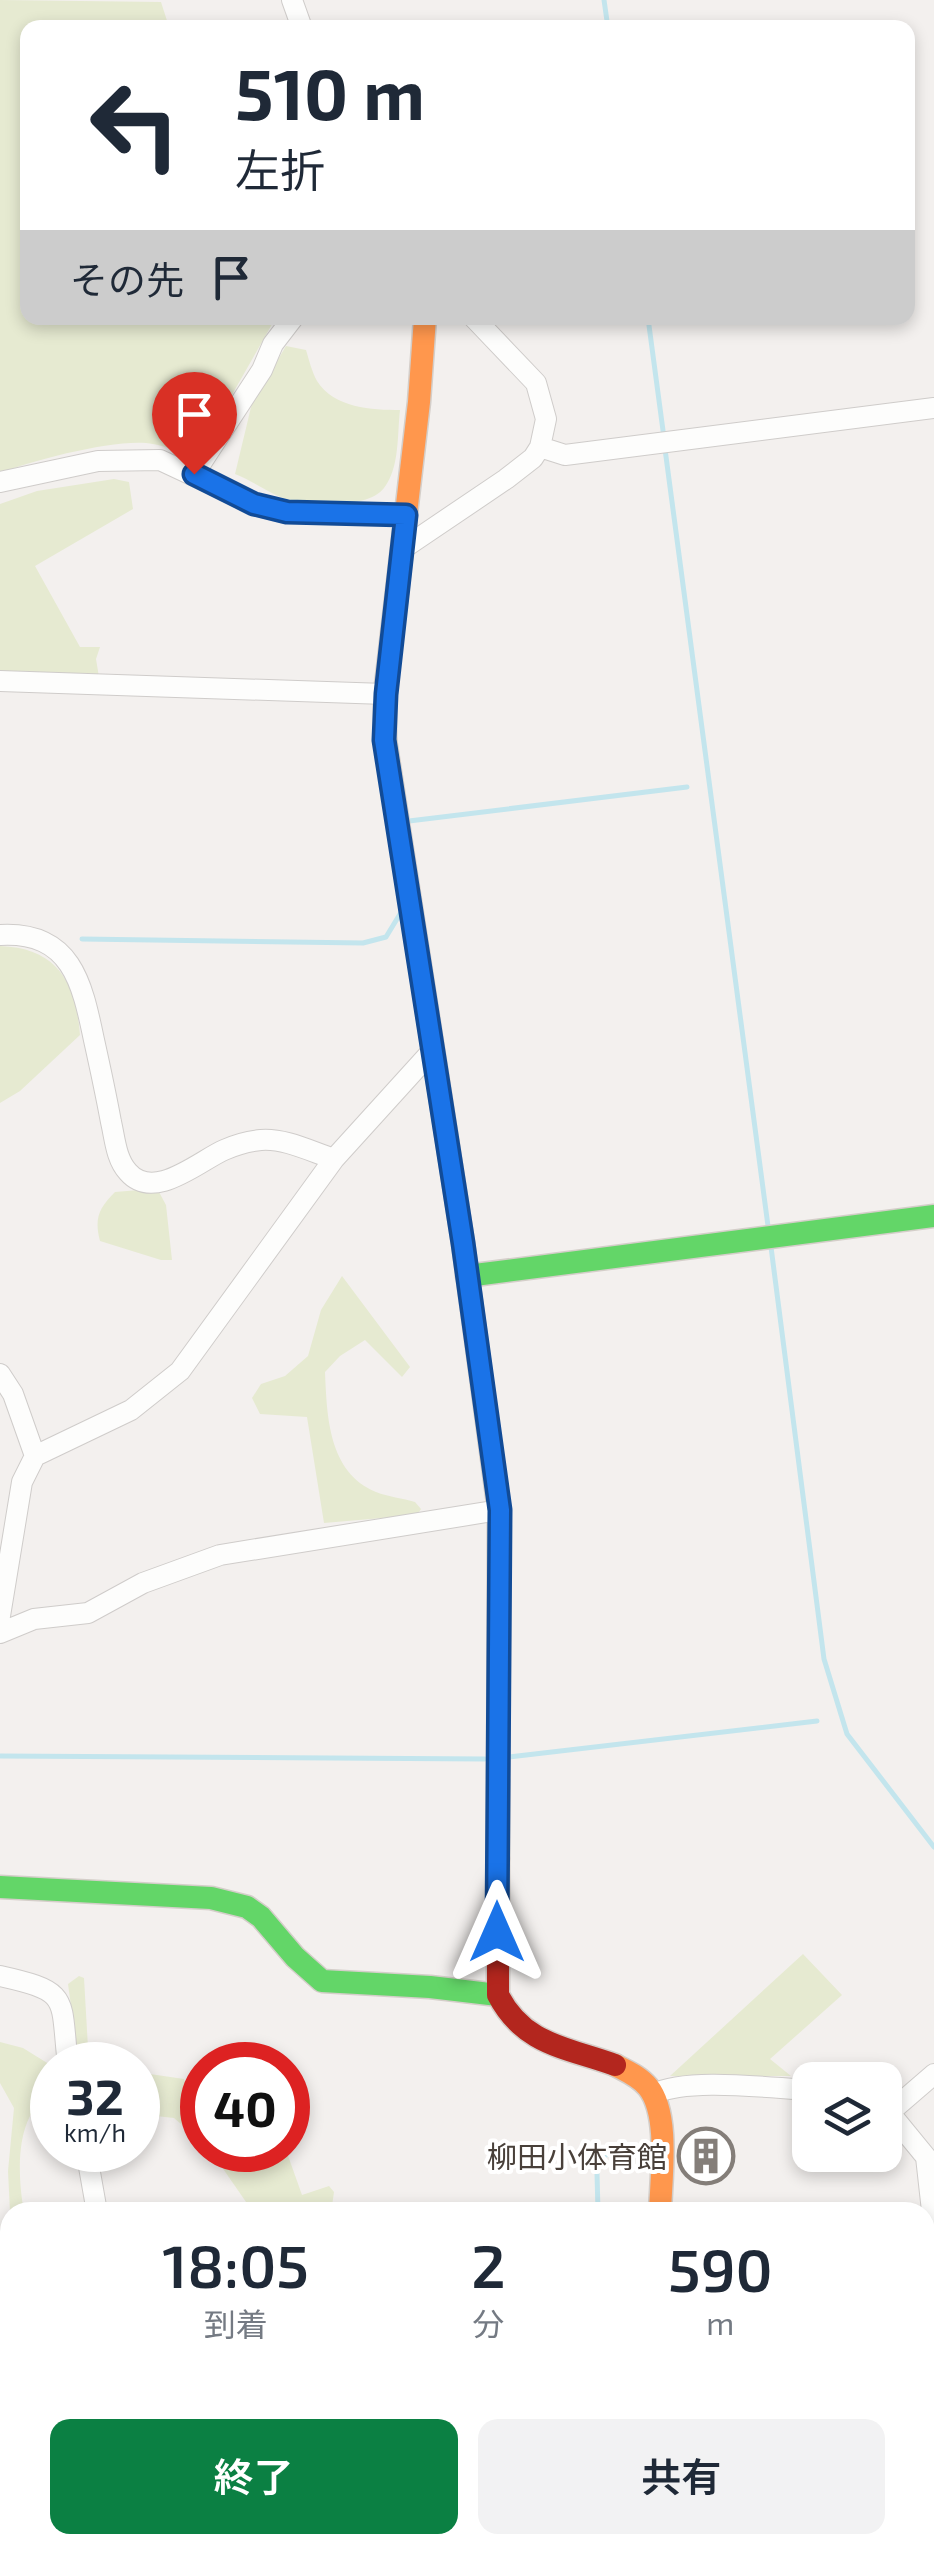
<!DOCTYPE html>
<html lang="ja">
<meta charset="utf-8">
<style>
body{margin:0;font-family:"Exo 2","Noto Sans JP",sans-serif;background:#f2f2f3;color:#1f2937;height:100vh;display:flex;flex-direction:column;font-size:38px;white-space:nowrap}
*{box-sizing:border-box;margin:0}
p{font-size:32px;color:#747a83}
.icon{flex:none;width:55px;height:55px;fill:none;stroke:currentColor;stroke-width:2;stroke-linecap:round;stroke-linejoin:round}
.map{position:relative;flex:1;overflow:hidden}
.drawer{position:absolute;left:0px;top:2202px;width:935px;height:352px;display:flex;flex-direction:column;background:#fff;border-radius:30px 30px 0 0;box-shadow:0 5px 15px #0003}
.drawer>*{flex:none}
.guide{position:absolute;left:20px;top:20px;width:895px;height:305px;border-radius:20px;box-shadow:0 5px 15px #0003;background:#fff;color:#1f2937;overflow:hidden}
.tools{position:absolute;left:792px;top:2062px;display:grid;gap:20px}
.tools a{display:grid;place-items:center;width:110px;height:110px;border-radius:20px;background:#fff;box-shadow:0 5px 15px #0003;font-size:50px}
.speed{position:absolute;left:30px;top:2042px;display:flex;gap:20px;font-size:50px;font-weight:700;text-align:center}
.speed>*{display:grid;place-content:center;width:130px;height:130px;border-radius:50%;background:#fff;box-shadow:0 5px 15px #0003;line-height:1}
.speed small{font-size:25px;font-weight:400}
.speed .limit{border:15px solid #d22;background:#fff;color:#111}
.pin{position:absolute;display:grid;place-items:center;width:85px;height:85px;color:#fff;margin:-102px -42px;border-radius:50% 50% 50% 0;rotate:-45deg;box-shadow:0 0 10px #0007}
.pin .icon{rotate:45deg}
.me{position:absolute;width:110px;margin:-55px;rotate:0deg;stroke-linejoin:round;filter:drop-shadow(0 0 8px #0008)}
.turn{display:flex;align-items:center;gap:35px;height:210px;padding:0 50px;font-size:45px}
.turn .icon{width:130px;height:130px;stroke-width:2.5}
.turn b{display:block;font-size:70px;line-height:85px}
.then{display:flex;align-items:center;height:95px;padding:0 50px;background:#0003;gap:20px;font-size:38px}
.eta{display:flex;justify-content:space-evenly;align-items:center;height:170px;text-align:center}
.eta b{font-size:60px;font-weight:600;line-height:70px}
.primary-button{display:flex;gap:20px;margin-top:auto;padding:20px 50px}
.primary-button a{flex:1;height:115px;border-radius:20px;background:#0b8043;color:#fff;font-size:40px;font-weight:600;line-height:115px;text-align:center}
.primary-button a+a{background:#f2f2f3;color:#1f2937}
.map>svg:first-child{display:block}
.green{fill:#e6ead1}
.lines{fill:none;stroke-linecap:round;stroke-linejoin:round}
.stream{stroke:#c3e5ed;stroke-width:5}
.street-casing{stroke:#cfccca;stroke-width:22}
.fast-casing{stroke:#d4cec9;stroke-width:25}
.slow-casing{stroke:#d4cec9;stroke-width:25}
.jam-casing{stroke:#d4cec9;stroke-width:25}
.street{stroke:#fdfdfc;stroke-width:20}
.fast{stroke:#63d668;stroke-width:22}
.slow{stroke:#ff974d;stroke-width:22}
.jam{stroke:#b3261e;stroke-width:22}
.route-casing{stroke:#114b97;stroke-width:25}
.route{stroke:#1a73e8;stroke-width:18}
.labels{text-anchor:middle;dominant-baseline:central;stroke-width:8;stroke-linejoin:round;paint-order:stroke}
.poi-label{font-size:30px;fill:#49403a;stroke:#fff;text-anchor:end}
</style>
<div class="map">
<svg width="934" height="2554" viewBox="0 0 934 2554">
<rect width="100%" height="100%" fill="#f3f0ee"/>
<path class="green" d="M0,0l161,2 8,25 -141,1v290h245l2,1 -63,111 -21,25c-14,-4 -31,-11 -45,-12 -35,-3 -113,17 -146,30z
M286,346l20,4c3,10 6,22 11,31 17,27 55,29 83,29 -3,25 0,57 -16,78 -16,22 -83,18 -106,8 -15,-7 -28,-16 -43,-22l17,-71z
M114,479l15,3 4,27 -98,57 45,81h20l-4,12 3,18 -99,-4v-169l37,-13z
M0,946c57,2 76,36 80,89l-60,56 -20,12z
M139,1190l20,2 7,13 6,55h-11l-61,-19c-6,-23 -1,-33 15,-49z
M342,1276l68,91 -8,10 -37,-37 -25,16 -15,16c2,44 3,100 51,120 12,5 27,6 39,10l6,7 -4,6 -93,8 -17,-106 -47,-3 -8,-16 9,-14 24,-8 23,-20 13,-46z
M803,1954l39,41 -72,64 21,17h-121z
M79,1976l5,2 5,87h-10l-11,-81z
M0,2042l23,6 29,18v26c-6,8 -17,15 -22,24 -14,27 -11,68 -6,96h-14l-2,-41 6,-63 -14,-25z
M150,2074l34,5 4,15 14,7v41l-28,-24 -36,-4v-37z
M210,2150h76l16,45 27,-9 5,6 -2,14 -10,6h-69z"/>
<g class="lines">
<path class="stream" d="M604,0l4,28
M648,318l16,120
M665,449l103,777
M409,821l278,-34
M82,939l281,4 23,-6 14,-23
M771,1247l53,412 23,75 87,113
M0,1756l485,3
M509,1757l308,-36
M605,2155l43,-6v-4
M597,2173l1,39
M220,2554l7,-9"/>
<g class="street-casing">
<path id="street" d="M292,0l10,28
M540,447l25,8 369,-47
M194,474l68,-104 11,-26 20,-26
M0,482l98,-21 62,-1 94,44 33,8 119,3
M401,550l105,-71 27,-21 7,-11 6,-28 -10,-36 -62,-65
M0,681l385,13
M0,935c71,-4 82,47 94,105 6,27 12,55 17,82 4,17 5,37 17,50 26,30 71,-11 96,-22 11,-5 25,-9 37,-10 24,-2 51,12 73,19
M0,1374l13,20 22,62
M0,1616l22,-134 13,-26 96,-46 49,-39 154,-212 98,-108
M0,1633l34,-14 54,-6 55,-30 77,-28 279,-45
M0,1976c72,16 60,21 68,89
M653,2094c36,-17 115,-6 157,-4
M885,2107l41,50 7,63 -8,23
M890,2112l44,-38
M86,2150l11,62
M925,2327l5,23 -2,18
M471,2545l1,9
M351,2554l4,-9"/>
</g>
<g class="fast-casing">
<path id="fast" d="M385,740l78,503 36,267 -1,349
M467,1276l467,-60
M0,1887l211,11 36,9 14,10 34,40 27,24 108,6 68,8"/>
</g>
<g class="slow-casing">
<path id="slow" d="M385,740v-46l34,-292 6,-84
M615,2065c11,6 24,11 33,22 22,27 13,91 12,125
M0,2333l10,-1
M925,2368l9,1
M855,2554l2,-9"/>
</g>
<g class="jam-casing">
<path id="jam" d="M498,1859v136c26,50 67,52 117,70"/>
</g>
<use href="#street" class="street"/>
<use href="#fast" class="fast"/>
<use href="#slow" class="slow"/>
<use href="#jam" class="jam"/>
</g>
<g class="lines">
<g class="route-casing">
<path id="route" d="M194,474l60,30 33,8 119,3 -20,179 -2,46 79,503 37,267 -3,422"/>
</g>
<use href="#route" class="route"/>
</g>
<defs>
<g id="building-ring" transform="scale(2.875)"><circle r="9.5" fill="#fff" stroke="#847e79" stroke-width="1.5"/><path d="M-4-6H4V6H1V3H-1V6H-4ZM-2.5-4.3h1.7v1.8h-1.7ZM.8-4.3h1.7v1.8H.8ZM-2.5-1h1.7V.8h-1.7ZM.8-1h1.7V.8H.8Z" fill="#847e79"/></g>
</defs>
<g fill-rule="evenodd">
<use href="#building-ring" x="706" y="2156"/>
</g>
<g class="labels">
<g class="poi-label">
<text x="667" y="2156">柳田小体育館</text>
</g>
</g>
</svg>
<div class="tools">
<a><svg class="icon" aria-label="layers" viewBox="0 0 24 24"><path d="M12 4l9 5-9 5-9-5zM3 14l9 5 9-5"/></svg></a>
</div>
<div class="speed"><div>32<small>km/h</small></div><div class="limit">40</div></div>
<div class="pin" style="left:194px;top:474px;background:#d93025"><svg class="icon" aria-label="arrive" viewBox="0 0 24 24"><path d="M6 21V4h12l-3 4 3 4H6"/></svg></div>
<svg class="me" style="left:497px;top:1932px" viewBox="-20 -20 40 40"><path d="M0-17L14 15 0 8-14 15z" fill="#1a73e8" stroke="#fff" stroke-width="4"/></svg>
<div class="guide">
<div class="turn"><svg class="icon" aria-label="left" viewBox="0 0 24 24"><path d="M17 20v-9H6M10 6l-5 5 5 5"/></svg><div><b>510 m</b>左折</div></div>
<div class="then">その先<svg class="icon" aria-label="arrive" viewBox="0 0 24 24"><path d="M6 21V4h12l-3 4 3 4H6"/></svg></div>
</div>
<section class="drawer">
<div class="eta">
<div><b>18:05</b><p>到着</p></div>
<div><b>2</b><p>分</p></div>
<div><b>590</b><p>m</p></div>
</div>
<div class="primary-button"><a>終了</a><a>共有</a></div>
</section>
</div>
